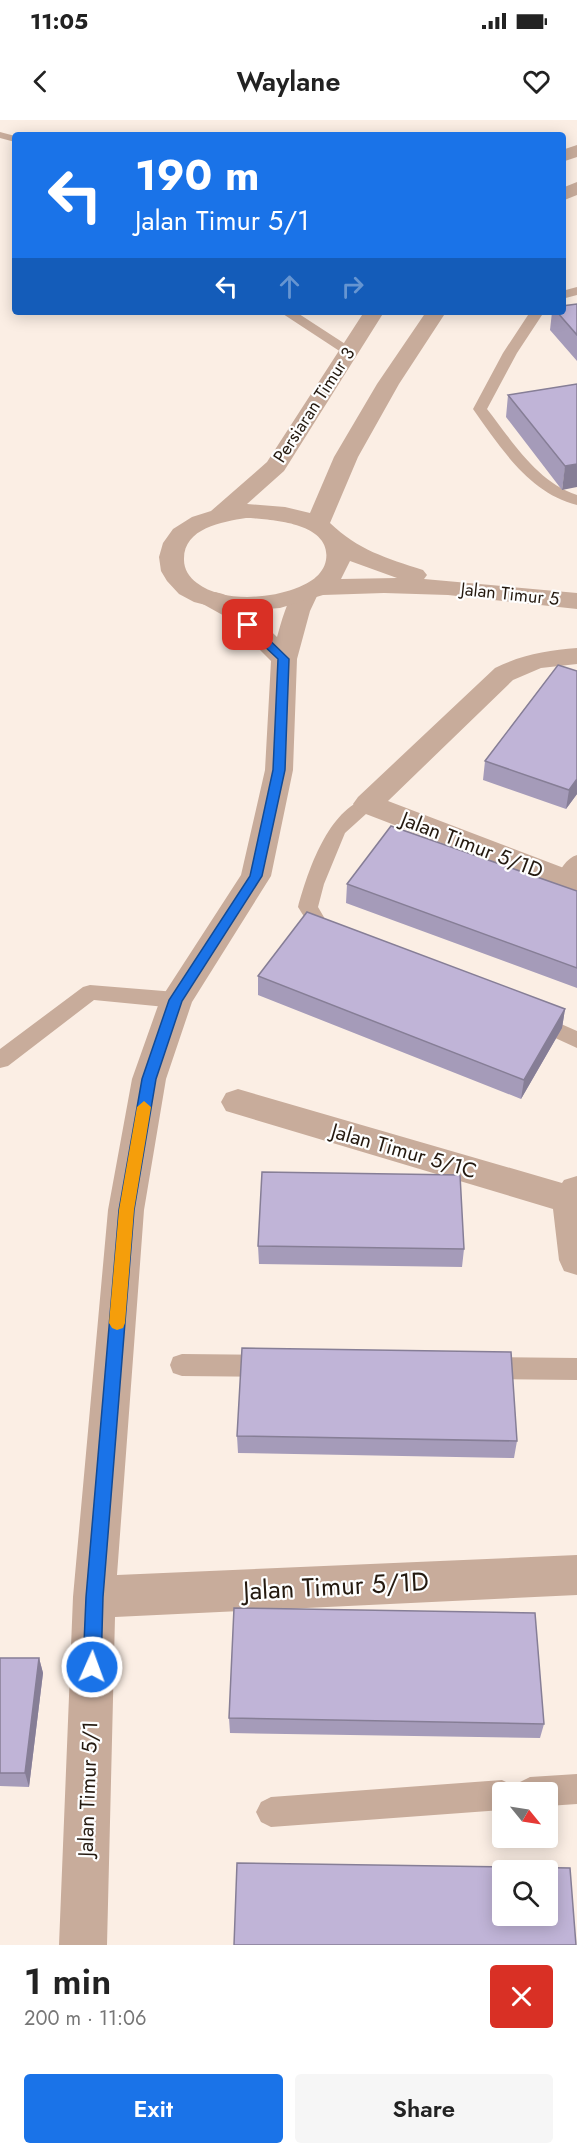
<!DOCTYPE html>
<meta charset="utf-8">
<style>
body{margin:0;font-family:Jost,sans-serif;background:#f6f6f6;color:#222;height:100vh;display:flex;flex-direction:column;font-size:22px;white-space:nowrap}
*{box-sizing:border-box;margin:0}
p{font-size:20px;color:#767676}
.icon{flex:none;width:33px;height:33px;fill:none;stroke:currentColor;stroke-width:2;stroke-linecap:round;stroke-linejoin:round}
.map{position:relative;height:1825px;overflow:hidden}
.side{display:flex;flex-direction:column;background:#fff;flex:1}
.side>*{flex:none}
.hud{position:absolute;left:12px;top:12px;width:554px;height:183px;border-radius:6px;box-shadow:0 3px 15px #0003;background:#1a73e8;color:#fff;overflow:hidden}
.needle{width:39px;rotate:120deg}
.buttons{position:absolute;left:492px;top:1662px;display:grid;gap:12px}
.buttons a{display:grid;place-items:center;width:66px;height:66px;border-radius:6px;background:#fff;box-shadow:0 3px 15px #0003;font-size:30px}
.pin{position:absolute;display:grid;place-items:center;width:51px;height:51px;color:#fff;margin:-26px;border-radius:12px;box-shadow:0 3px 9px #0006}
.me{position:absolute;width:66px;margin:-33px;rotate:2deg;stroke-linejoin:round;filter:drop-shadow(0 0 4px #0008)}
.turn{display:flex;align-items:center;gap:21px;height:126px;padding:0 24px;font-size:27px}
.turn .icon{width:78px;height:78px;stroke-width:2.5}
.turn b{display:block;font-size:42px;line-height:51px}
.lanes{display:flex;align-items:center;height:57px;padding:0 24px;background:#0003;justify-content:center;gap:30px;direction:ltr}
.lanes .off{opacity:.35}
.round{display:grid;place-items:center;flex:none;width:63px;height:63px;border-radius:6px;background:#f6f6f6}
.overview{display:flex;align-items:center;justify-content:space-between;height:102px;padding:0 24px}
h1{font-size:36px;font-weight:600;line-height:45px}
.action{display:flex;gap:12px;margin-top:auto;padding:12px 24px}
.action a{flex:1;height:69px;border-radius:6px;background:#1a73e8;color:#fff;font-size:24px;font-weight:600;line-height:69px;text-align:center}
.action a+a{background:#f6f6f6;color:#222}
.status{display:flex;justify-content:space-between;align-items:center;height:42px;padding:0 30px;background:#fff;direction:ltr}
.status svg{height:16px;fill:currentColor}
header{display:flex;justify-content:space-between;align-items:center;height:78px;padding:0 24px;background:#fff;font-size:27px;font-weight:600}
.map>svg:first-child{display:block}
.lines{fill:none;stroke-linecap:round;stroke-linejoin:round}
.service{fill:#c8ac9b;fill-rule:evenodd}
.minor{fill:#c8ac9b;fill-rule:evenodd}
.tertiary{fill:#c8ac9b;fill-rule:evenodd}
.wall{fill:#a59bb9}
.shaded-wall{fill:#867e96}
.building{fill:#c0b4d7;stroke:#867e96;stroke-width:1.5;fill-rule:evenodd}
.route{fill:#1a73e8;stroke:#114b97;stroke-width:1.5}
.slow{fill:#f59e0b}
.labels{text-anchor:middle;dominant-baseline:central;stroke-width:4.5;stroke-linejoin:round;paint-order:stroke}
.far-street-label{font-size:18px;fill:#24190f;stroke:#fefefe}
.street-label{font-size:21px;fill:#24190f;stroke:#fefefe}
.near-street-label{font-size:26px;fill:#24190f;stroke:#fefefe}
</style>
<div class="status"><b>11:05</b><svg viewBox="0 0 49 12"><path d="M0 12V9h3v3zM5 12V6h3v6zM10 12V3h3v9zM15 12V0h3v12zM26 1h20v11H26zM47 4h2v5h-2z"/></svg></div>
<header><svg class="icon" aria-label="back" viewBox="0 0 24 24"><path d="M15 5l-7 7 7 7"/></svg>Waylane<svg class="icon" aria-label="heart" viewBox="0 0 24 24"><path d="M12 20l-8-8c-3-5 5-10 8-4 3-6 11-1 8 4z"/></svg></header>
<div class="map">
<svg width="577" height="1825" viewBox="0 0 577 1825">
<rect width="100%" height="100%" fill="#fbeee4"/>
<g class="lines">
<path class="service" d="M0,12l15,4v6l-15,-4z
M577,167v8l-15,4v-8z
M280,192h16l60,39 -2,3h-10z
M530,192h14l-27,41 -30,56c25,32 50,73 90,86v10c-48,-12 -77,-58 -104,-96l30,-56z
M368,678l7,2 2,4 -32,29 -21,51 -6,23 7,12 15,6 3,5 -3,5c-22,6 -32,-12 -42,-28 10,-36 30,-98 70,-109z
M577,735v21l-6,9 -7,2 -7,-2 -3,-5c6,-9 12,-22 23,-25z
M90,865l86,7 7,3 3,5 -3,5 -7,3 -82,-8 -86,66 -8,2v-19l83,-62z
M534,892l43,19v17l-50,-23 -3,-5 3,-5z
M182,1234l85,1 9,3 3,8 -3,8 -9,3 -85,-1 -9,-3 -3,-8 3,-8z
M485,1237l92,1v22l-92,-1 -9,-3 -3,-8 3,-8z
M577,1654v30l-29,2v-14h-46v18l-231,17 -10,-5 -5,-10 5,-10 10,-5 231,-17 10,5 3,7 5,-10 10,-5z"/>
<path class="minor" d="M305,466l9,3 4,5 -8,17 -13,48 -4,111 -22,106 -79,126 -26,77 -22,131 -27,365 460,-20v40l-462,22 -8,328h-48l14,-348 35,-387 24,-131 28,-79 81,-125 24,-105 6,-109 -43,-43 -27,-15 -4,-5 4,-5c29,-8 57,26 76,44 5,-17 9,-34 19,-48z
M577,528v16l-36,4 -28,12 -125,121 189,72v22l-219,-84 -5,-7 5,-7 137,-129c26,-13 53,-18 82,-20z
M238,969l324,94 2,-3 13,-4v99l-13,-4 -5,-11 -6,-51 -327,-98 -5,-9 5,-9z"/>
<path class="tertiary" d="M577,25v12l-15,5v-12z
M577,62v13l-15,6v-13z
M364,192h20l-100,159 -37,33 38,3 25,6 24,-56 43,-73 49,-72h20l-47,72 -41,73 -28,66c28,27 56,35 93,47l4,5 -3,4 153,14v16l-129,-14 -64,-2 -61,2 -43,13 -40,3 -19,-2 -27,-7 -15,-8 -12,-13 -6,-10 -2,-14 4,-14 10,-14 19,-12 19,-6 56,-49zM246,398c23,1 86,4 80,42 -3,16 -18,24 -32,29 -28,10 -72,13 -97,-6 -8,-6 -13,-14 -13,-23 -1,-32 38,-38 62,-42zM350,441l47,17 -56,1z"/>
</g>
<path class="wall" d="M577,184v57l-27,-31 2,-18h10z
M577,264l-15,106 -56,-73 2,-22z
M558,545l19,129 -11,15 -83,-29 2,-19z
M347,764l230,7v97l-231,-85z
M258,856l307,33 -3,19 -41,71 -263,-104z
M258,1126l206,3 -2,18 -203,-3z
M237,1316l280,5 -3,17 -276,-5z
M0,1538h39l4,15 -14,114 -29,-1z
M229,1598l315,6 -4,14 -310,-5z"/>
<path class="shaded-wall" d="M577,344v23l-15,3 3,-24z
M577,659v15l-11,15 3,-19z
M565,889l-3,19 -41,71 3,-19z
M39,1538l4,15 -14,114 -4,-14z"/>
<path class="building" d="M577,184v31l-20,-23h5v-6z
M577,264v80l-12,2 -57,-71z
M558,545l19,6v108l-8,11 -84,-29z
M391,706l186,65v77l-230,-84z
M307,792l258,97 -41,71 -266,-104z
M262,1052l198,3 4,74 -206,-3z
M242,1228l269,4 6,89 -280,-5z
M234,1488l301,5 9,111 -315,-6z
M0,1538h39l-14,115h-25z
M237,1743l333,5 6,77h-342zM502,1750h46v46h-46z"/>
<path class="route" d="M248,502l4,1 37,36 -4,111 -23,106 -80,125 -26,78 -22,131 -31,387 -2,70 -2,6 -7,3 -6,-3 -3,-6 3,-70 33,-387 23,-131 27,-79 81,-124 23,-106 5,-111 -34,-32v-4z"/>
<path class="slow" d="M144,981l7,6 -17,103 -9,113 -2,5 -6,2 -5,-2 -3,-5 10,-113 18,-103z"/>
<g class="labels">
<g class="far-street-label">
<text transform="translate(314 285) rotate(-57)">Persiaran Timur 3</text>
<text transform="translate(510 474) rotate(6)">Jalan Timur 5</text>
</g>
<g class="street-label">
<text transform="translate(472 725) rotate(21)">Jalan Timur 5/1D</text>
<text transform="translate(404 1031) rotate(16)">Jalan Timur 5/1C</text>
<text transform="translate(88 1669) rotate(-88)">Jalan Timur 5/1</text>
</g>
<g class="near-street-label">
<text transform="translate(336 1466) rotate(-3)">Jalan Timur 5/1D</text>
</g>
</g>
</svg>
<div class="buttons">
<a><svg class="needle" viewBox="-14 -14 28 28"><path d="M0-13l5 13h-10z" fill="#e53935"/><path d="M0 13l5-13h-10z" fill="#767676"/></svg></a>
<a><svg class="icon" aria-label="search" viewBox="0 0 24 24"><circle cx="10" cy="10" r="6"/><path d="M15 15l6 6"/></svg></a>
</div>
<div class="pin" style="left:248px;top:505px;background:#d93025"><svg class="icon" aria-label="arrive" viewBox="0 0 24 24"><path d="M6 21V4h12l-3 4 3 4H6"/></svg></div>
<svg class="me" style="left:92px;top:1547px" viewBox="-20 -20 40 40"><circle r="17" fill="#1a73e8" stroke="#fff" stroke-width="3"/><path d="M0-11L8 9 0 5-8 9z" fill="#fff"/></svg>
<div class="hud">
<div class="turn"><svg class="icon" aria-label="left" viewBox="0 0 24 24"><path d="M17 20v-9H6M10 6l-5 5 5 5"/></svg><div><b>190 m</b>Jalan Timur 5/1</div></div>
<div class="lanes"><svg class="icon" aria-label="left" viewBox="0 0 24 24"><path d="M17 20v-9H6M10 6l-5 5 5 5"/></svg><svg class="icon off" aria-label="ahead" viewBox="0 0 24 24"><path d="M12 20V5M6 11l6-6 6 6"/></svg><svg class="icon off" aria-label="right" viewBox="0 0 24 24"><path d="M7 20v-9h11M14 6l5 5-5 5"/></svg></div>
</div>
</div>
<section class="side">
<div class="overview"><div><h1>1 min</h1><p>200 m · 11:06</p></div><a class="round" style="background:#d93025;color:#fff"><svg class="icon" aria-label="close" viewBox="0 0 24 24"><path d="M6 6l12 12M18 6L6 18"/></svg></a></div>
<div class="action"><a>Exit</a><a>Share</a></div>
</section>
